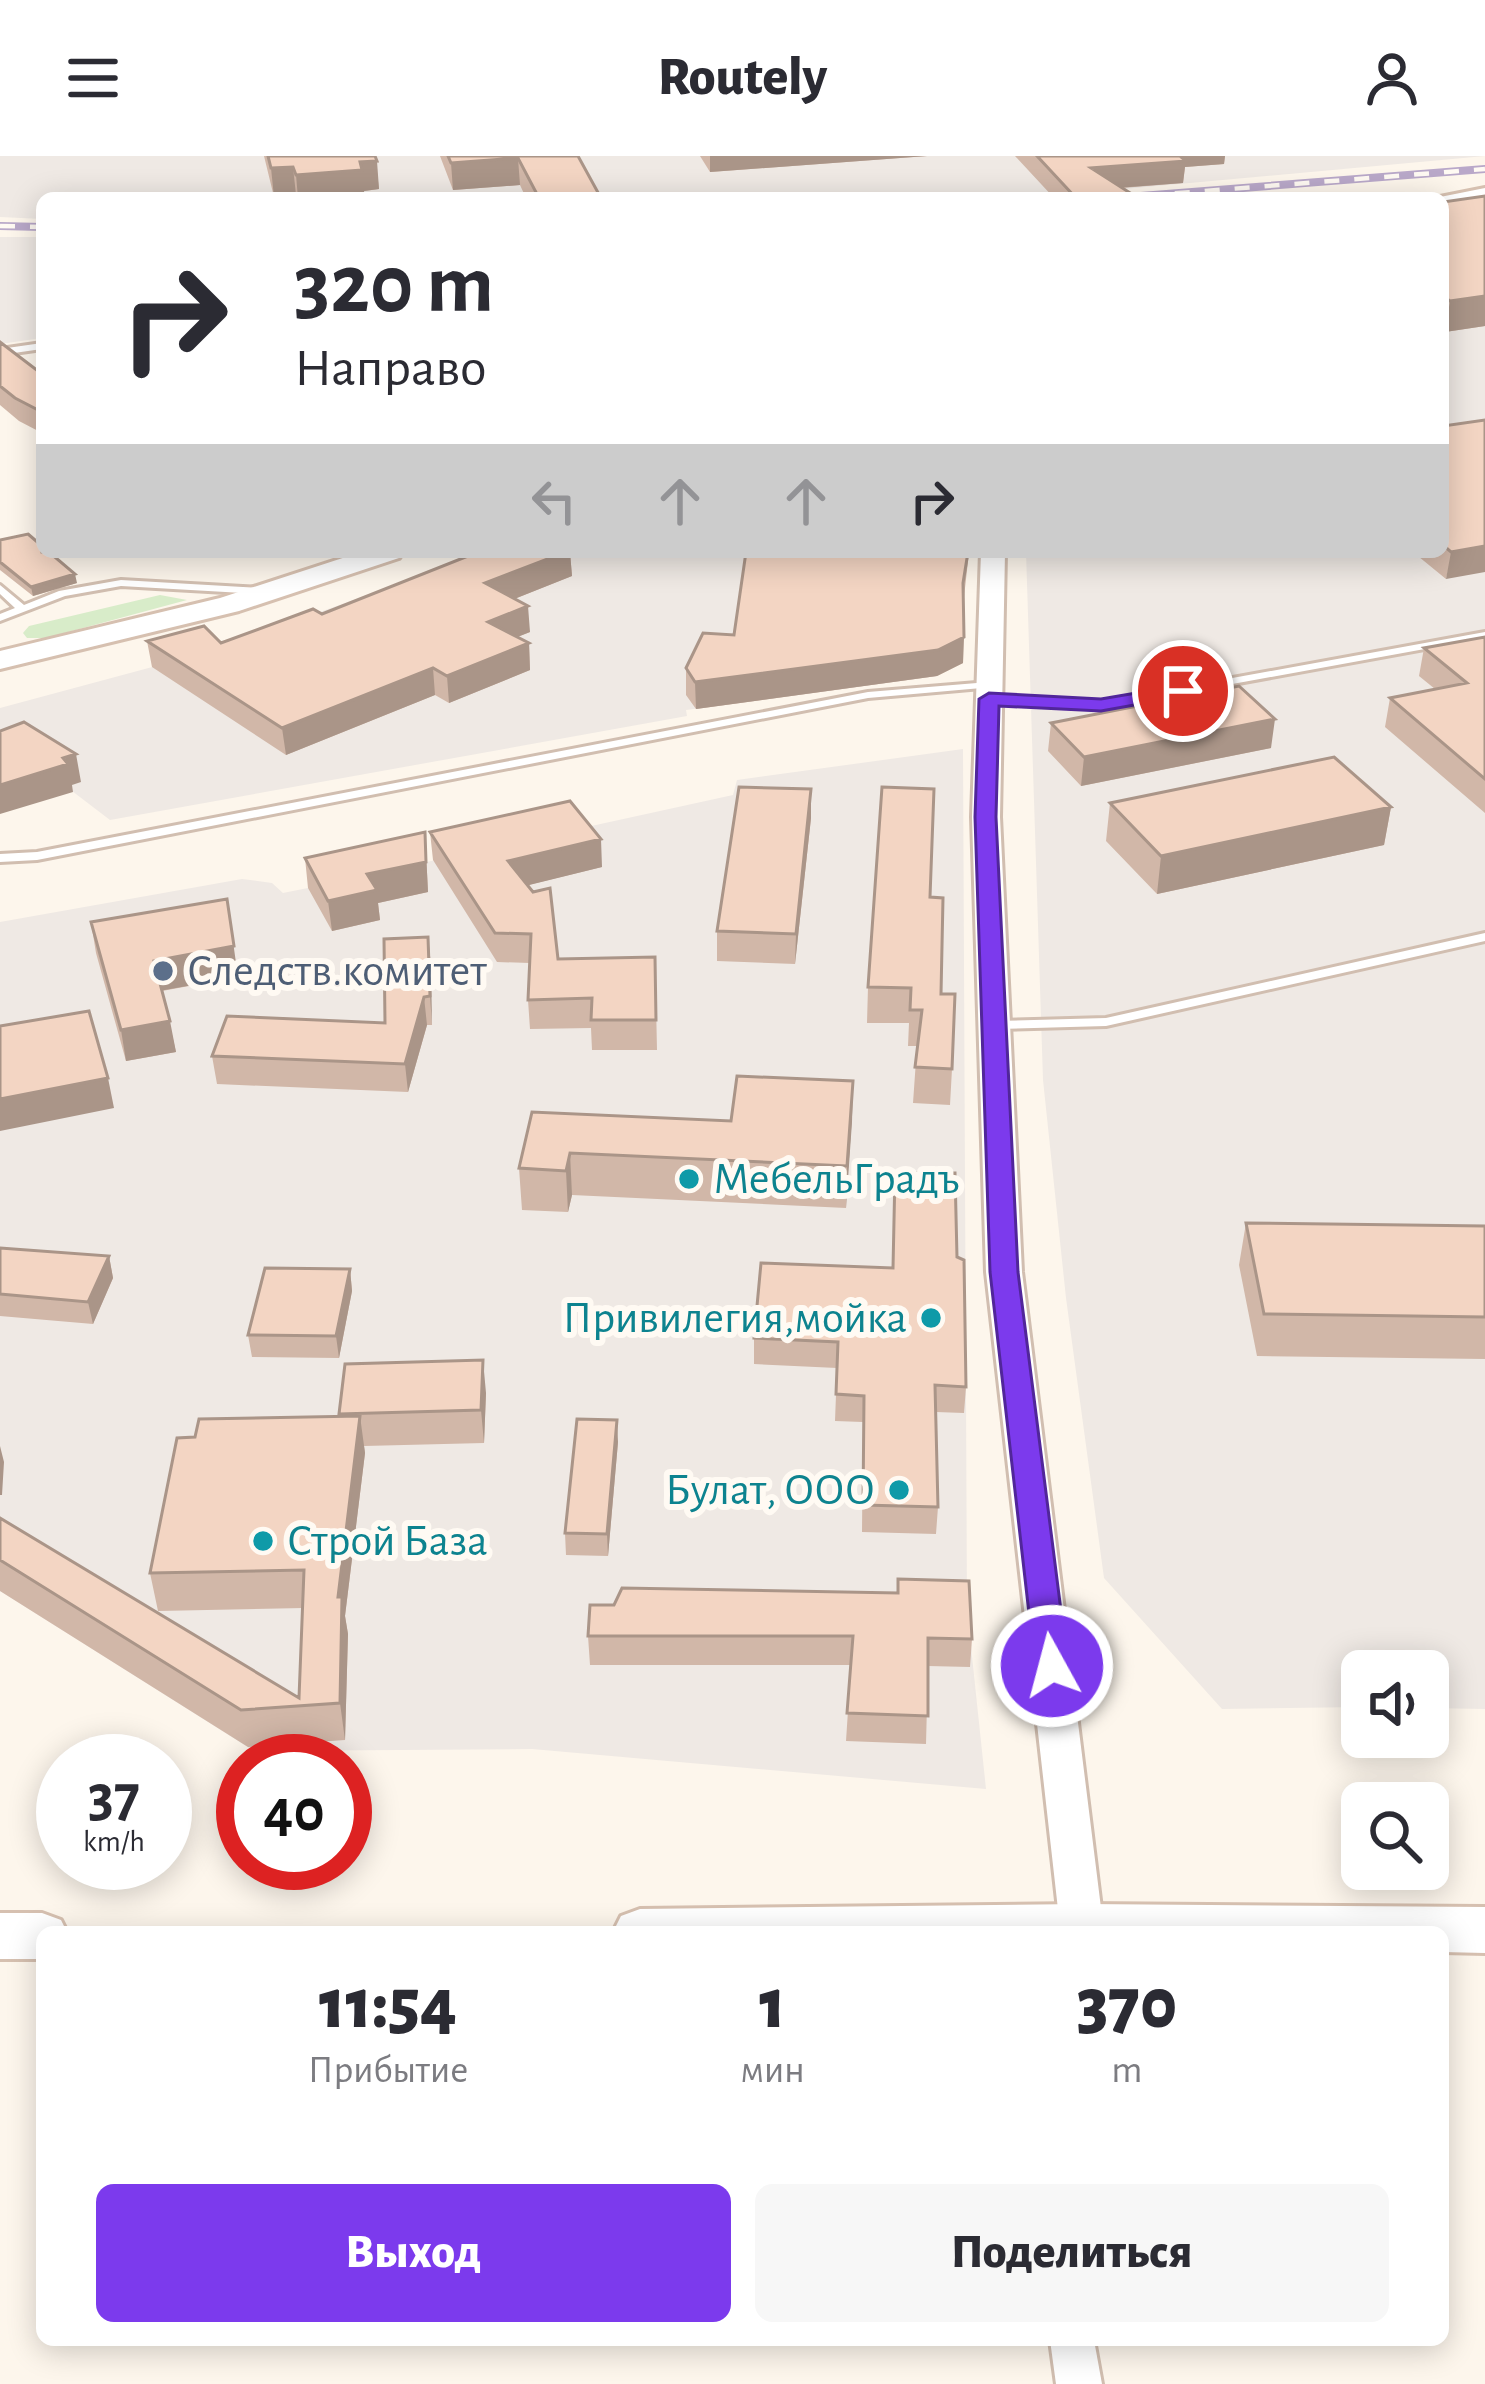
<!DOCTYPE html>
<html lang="ru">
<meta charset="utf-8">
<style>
body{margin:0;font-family:"Alegreya Sans",sans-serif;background:#f7f7f7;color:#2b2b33;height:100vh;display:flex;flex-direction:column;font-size:45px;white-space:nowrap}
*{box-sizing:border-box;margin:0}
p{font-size:39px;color:#7c7c81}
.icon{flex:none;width:66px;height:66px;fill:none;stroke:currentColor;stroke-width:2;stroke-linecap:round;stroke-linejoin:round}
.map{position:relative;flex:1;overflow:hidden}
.panel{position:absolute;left:36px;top:1770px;width:1413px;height:420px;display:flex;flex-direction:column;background:#fff;border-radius:18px;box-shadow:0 6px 30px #0003}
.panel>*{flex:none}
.guide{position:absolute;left:36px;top:36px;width:1413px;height:366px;border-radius:18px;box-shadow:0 6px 30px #0003;background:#fff;color:#2b2b33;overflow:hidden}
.controls{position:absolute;left:1341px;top:1494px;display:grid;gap:24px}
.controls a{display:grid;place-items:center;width:108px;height:108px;border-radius:18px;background:#fff;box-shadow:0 6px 30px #0003;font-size:60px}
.speed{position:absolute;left:36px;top:1578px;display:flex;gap:24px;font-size:60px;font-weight:700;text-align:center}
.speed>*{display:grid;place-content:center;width:156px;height:156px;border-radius:50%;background:#fff;box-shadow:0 6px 30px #0003;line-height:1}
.speed small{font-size:30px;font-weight:400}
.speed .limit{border:18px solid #d22;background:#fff;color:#111}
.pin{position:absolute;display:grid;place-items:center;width:102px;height:102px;color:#fff;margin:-51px;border:6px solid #fff;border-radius:50%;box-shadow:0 3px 12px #0007}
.me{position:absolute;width:132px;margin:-66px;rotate:353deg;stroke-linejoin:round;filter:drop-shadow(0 0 9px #0008)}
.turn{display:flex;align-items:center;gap:42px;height:252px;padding:0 60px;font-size:54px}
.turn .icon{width:156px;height:156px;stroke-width:2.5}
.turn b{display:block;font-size:84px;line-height:102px}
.lanes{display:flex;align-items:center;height:114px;padding:0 60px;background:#0003;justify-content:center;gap:60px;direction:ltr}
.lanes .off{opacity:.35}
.eta{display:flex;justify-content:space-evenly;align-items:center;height:204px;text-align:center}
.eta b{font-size:72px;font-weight:800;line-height:84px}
.cta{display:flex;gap:24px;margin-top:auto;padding:24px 60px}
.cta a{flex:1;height:138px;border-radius:18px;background:#7c3aed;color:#fff;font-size:48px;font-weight:800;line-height:138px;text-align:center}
.cta a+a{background:#f7f7f7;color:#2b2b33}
header{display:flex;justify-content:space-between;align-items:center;height:156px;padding:0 60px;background:#fff;font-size:54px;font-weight:800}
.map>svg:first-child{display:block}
.industrial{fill:#efe9e4}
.green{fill:#d8ecc9}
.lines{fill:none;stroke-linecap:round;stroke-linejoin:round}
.service-casing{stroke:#d1beb0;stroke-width:6}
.minor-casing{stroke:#d1beb0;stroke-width:6}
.tertiary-casing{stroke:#d1beb0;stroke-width:6}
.secondary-casing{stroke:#d6c0b0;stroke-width:6}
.service{fill:#fff;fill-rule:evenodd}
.minor{fill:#fff;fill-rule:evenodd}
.tertiary{fill:#fff;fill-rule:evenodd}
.secondary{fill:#fff;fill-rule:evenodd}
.rail-casing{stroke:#b9a8c9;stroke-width:8}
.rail{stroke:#fffaf3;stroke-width:4.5;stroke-dasharray:15;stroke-linecap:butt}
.wall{fill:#d1b7a8}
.shaded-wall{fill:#aa9588}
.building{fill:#f3d5c3;stroke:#aa9588;stroke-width:3}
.route{fill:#7c3aed;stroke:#51269a;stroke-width:3}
.service-dot{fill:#5c6f8a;stroke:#fffaf3;stroke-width:4.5}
.culture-dot{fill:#0f9aa8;stroke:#fffaf3;stroke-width:4.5}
.labels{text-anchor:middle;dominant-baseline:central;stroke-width:12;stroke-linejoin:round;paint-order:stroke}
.service-label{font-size:45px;fill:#4e5e75;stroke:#fffaf3;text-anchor:start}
.culture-label{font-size:45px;fill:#0d838f;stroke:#fffaf3;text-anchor:start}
</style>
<header><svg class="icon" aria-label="menu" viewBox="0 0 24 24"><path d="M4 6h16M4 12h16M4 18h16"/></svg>Routely<svg class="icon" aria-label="person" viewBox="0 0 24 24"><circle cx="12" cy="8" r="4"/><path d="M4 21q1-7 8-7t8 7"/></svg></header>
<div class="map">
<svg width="1485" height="2228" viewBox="0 0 1485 2228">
<rect width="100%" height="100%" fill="#fdf6ec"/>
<path class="industrial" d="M0,0h1485l-460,42h-983v21l-42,-2z
M1485,77v1476l-57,-1v-37h-66v36l-140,2 -118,-131 -38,-280 -23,-218 -17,-528h417v-311z
M0,81h42v101l-42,6z
M488,396h481l-7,57 1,54 -26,13 -251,34 1,6 -577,104 -110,-84v-28l208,-56z
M963,593l4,860 19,180 -454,-40 -278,2 -254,-160v-669l242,-43 30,4 11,10 25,-5 425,-93 4,-15z"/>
<path class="green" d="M160,439l27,5 -141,38h-19l-4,-5 6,-7z"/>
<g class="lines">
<g class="service-casing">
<path id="service" d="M42,187v6l-42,6v-6z
M121,424l138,8 5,3 -5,3 -138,-8 -56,10 -65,25v-7l15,-6 -15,-14v-9l24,20 35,-14z
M1485,476v6l-384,70 -112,-6 -6,-3 6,-3 112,6z
M989,526l6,3 -2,2 -125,11 -831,162 -37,2v-8l37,-2 831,-160z
M1485,777v8l-379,85 -110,3 -7,-4 7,-4 110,-3z"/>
</g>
<g class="minor-casing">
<path id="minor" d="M1050,2184h44l8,44h-46z"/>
</g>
<g class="tertiary-casing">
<path id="tertiary" d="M981,396h24l-5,265 22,455 82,660h-42l-2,-5 -74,-655 -14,-455z"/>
</g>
<g class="secondary-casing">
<path id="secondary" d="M1485,32v12l-42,9v-11h-8z
M361,396h42l-4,6 -160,53 -239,58v-18l220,-53z
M1083,1748l402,3v46l-42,-1v-20h-830l8,-16 19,-7z
M0,1757h42l19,7 6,12h-25v27h-42z"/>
</g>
<use href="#service" class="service"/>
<use href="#minor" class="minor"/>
<use href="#tertiary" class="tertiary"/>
<use href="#secondary" class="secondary"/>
<g class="rail-casing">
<path id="rail" d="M1115,42l370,-29
M0,70l42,1"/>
</g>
<use href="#rail" class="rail"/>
</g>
<path class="wall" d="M264,0h111l4,33 -15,2 1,7h-68l-1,-3 -22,2z
M440,0h138l23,42h-75l-6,-13 -67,5z
M700,0h227l-217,16z
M1015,0h210l-1,8 -39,3 -2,16 -61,5 16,10h-84z
M1485,40v130l-40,6 -2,-1v-129z
M0,186l42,32v59l-23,-12 -19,-16z
M1485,264l-39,159 -33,-27h30v-126z
M0,384l77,43 -44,13 -33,-26z
M478,396h169v5l-77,-4 2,23 -58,23 16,33 -13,5 12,6 1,27 -81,33 -14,-8 -149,60 -134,-88 -5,-26 74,2 101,-29z
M969,396l-5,45 -1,66 -26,13 -241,33 -10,-14v-27l48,-33z
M1485,481v176l-100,-86 5,-29 45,-9 -16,-13 5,-28z
M1051,567l220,25 -190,38 -33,-35z
M811,633v29l-16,146 -78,-3v-30z
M1110,647l281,4 -7,38 -227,49 -51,-53z
M425,676l3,60 -50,11 2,17 -48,11 -24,-43 -3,-30z
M430,676l172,35 -74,18 30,74 97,-2 2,93h-65l-1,-22 -61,1 -2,-29 2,-37 -33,-1 -64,-102z
M930,741l11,97 11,75 -2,36 -37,-2 4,-57h-9l1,-23h-42l1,-36z
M91,766l147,55 -76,14 14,61 -50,9 -30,-108z
M428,781l4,88h-5l-19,67 -191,-8 -5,-28 173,-33z
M853,925l-7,127 -274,-13 -4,17 -46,-2 -3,-42 13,-56 199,9z
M1246,1067l239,3v133l-228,-3 -18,-91z
M0,1092l109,8 4,22 -20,46 -93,-8z
M957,1101l9,130 -2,26 -28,-1 2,95 -2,27 -74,-2 1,-110 -28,-1 2,-53 -83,-4v-26l138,-70z
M350,1113l2,22 -13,67 -87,-1 -4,-22z
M345,1208l141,29 -2,50 -120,3 1,7 -20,163 3,18 -3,106 -97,7 -248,-156v-73l299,180 4,-90 -145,3 -8,-38 45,-136 145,-21z
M618,1286l-10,114 -42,-1 -1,-22z
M590,1449l382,34 -2,28 -42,-1 -2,78 -80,-3 5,-76h-261l-2,-29z"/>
<path class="shaded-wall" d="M710,0h217l-217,16z
M1169,0h56l-1,8 -39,3 -2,16 -94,7 2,-22z
M518,2l2,27 -67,5 -2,-27z
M377,5l2,28 -15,2 1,7h-67l-2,-23 64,-13z
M293,11l3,28 -22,2 -3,-29z
M1485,140v30l-40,6 5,-31z
M1485,390v26l-39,7 5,-27z
M566,396h4l2,24 -85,34 -2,-27z
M75,418l2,9 -44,13 -2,-9z
M528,450l2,26 -40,16 -2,-26z
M964,481l-1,26 -26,13 -241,33 -1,-27z
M529,487l1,27 -81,33 -2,-27z
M433,512l2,27 -149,60 -4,-27z
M1275,563l-4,29 -190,38 3,-29z
M76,598l5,28 -9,3 1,7 -73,22v-29z
M811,633v29l-16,146 1,-30z
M1391,651l-7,38 -227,49 4,-38z
M425,676l3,60 -50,11 2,17 -48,11 -4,-30z
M601,683l1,28 -93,23 -1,-29z
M227,743l11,78 -79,14 -5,-30z
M428,781l3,28 1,60 -2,-29z
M424,841l3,28 -19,67 -3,-28z
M170,865l6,31 -50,9 -5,-31z
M108,922l6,30 -114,23v-32z
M853,925l-1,41 -6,86 1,-42z
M570,997l2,42 -4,17 -2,-41z
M109,1100l4,22 -20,46 -5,-22z
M350,1113l2,22 -13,67 -3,-22z
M483,1204l3,33 -2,50 -3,-33z
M360,1260l5,37 -20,163 3,18 -3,106 -5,-37 -2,-106z
M617,1264l1,22 -10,114 -1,-22z
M0,1290l4,16 -2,33h-2z"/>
<path class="building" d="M268,0h107l2,5 -17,1 2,8 -66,5 -3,-8 -22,1z
M448,0h130l23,42h-62l-21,-40 -67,5z
M1037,0h143l6,5 -95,7 47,30h-62z
M1485,40v100l-35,5 -7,-5v-94z
M0,186l42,32v38l-27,-14 -15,-12z
M1485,264v126l-34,6 -8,-7v-119z
M28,378l14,12v6h7l26,22 -44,13 -31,-25v-22z
M478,396h88l-81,31 43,23 -40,16 41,21 -82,33 -14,-8 -151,60 -135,-87 57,-15 17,17 92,-34 9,5z
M746,396h222l-5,31 1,54 -26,13 -243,32 -9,-14 17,-35 31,2z
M1485,481v142l-95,-81 77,-15 -43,-35z
M1239,530l36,33 -191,38 -33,-34z
M24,566l52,32 -13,4 5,6 -68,21v-54z
M1334,601l57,50 -230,49 -51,-53z
M739,631l72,2 -15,145 -79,-3z
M882,631l52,2 -4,108 13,1 -2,96h14l-3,75 -37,-2 7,-57h-12l1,-22 -43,-1z
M570,645l31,38 -93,22 25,31 17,-4 8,71 97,-2 1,63h-65l1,-22 -64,2 3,-66 -36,-1 -65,-101z
M425,676l1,30 -59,12 10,16 -49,11 -23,-43z
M227,743l7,47 -80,15 16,60 -49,9 -30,-108z
M428,781l2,59 -6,1 -19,67 -193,-8 15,-40 158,7 -1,-84z
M89,855l19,67 -108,21v-73z
M737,920l116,5 -6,85 -277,-13 -4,18 -47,-3 13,-56 199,9z
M895,1017h60l2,84 7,3 2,127 -31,-2 3,122 -75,-2 1,-109 -28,-2 2,-52 -84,-4 7,-75 132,5z
M1246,1067l239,3v91l-221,-3z
M0,1092l109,8 -21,46 -88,-8z
M265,1112l85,1 -14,67 -88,-1z
M483,1204l-2,50 -142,4 6,-50z
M360,1260l-22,181h4l-2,106 -99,7 -241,-150v-42l299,180 5,-128 -154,3 27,-135 18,-1 4,-18z
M577,1263l40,1 -10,114 -42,-1z
M898,1423l71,2 3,58 -44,-1v78l-81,-3 6,-77h-265l2,-31h24l8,-17 276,5z"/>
<path class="route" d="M1183,529l7,1v9l-89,16 -102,-5 -3,111 22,455 50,394 -5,9h-23l-5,-9 -45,-394 -15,-455 4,-118 10,-6 112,6z"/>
<circle class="service-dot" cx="163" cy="815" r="12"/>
<g class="culture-dot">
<circle cx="689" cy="1023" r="12"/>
<circle cx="931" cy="1162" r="12"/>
<circle cx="899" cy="1334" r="12"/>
<circle cx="263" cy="1385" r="12"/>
</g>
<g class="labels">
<g class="service-label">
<text x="187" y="815">Следств.комитет</text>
</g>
<g class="culture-label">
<text x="713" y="1023">МебельГрадъ</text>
<text x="907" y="1162" text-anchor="end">Привилегия,мойка</text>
<text x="875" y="1334" text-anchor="end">Булат, ООО</text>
<text x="287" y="1385">Строй База</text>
</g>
</g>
</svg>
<div class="controls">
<a><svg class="icon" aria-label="sound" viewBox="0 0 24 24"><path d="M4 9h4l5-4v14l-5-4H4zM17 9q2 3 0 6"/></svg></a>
<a><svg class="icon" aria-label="search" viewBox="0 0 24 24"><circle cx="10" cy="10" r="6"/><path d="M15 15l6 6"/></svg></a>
</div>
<div class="speed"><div>37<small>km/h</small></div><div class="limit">40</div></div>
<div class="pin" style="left:1183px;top:535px;background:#d93025"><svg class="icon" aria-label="arrive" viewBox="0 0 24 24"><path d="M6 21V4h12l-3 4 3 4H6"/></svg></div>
<svg class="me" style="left:1052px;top:1510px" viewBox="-20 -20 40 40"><circle r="17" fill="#7c3aed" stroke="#fff" stroke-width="3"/><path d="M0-11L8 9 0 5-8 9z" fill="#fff"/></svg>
<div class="guide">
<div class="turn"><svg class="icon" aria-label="right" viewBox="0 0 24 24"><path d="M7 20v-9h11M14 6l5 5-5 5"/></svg><div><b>320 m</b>Направо</div></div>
<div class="lanes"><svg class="icon off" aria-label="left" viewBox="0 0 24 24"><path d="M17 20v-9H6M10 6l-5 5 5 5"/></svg><svg class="icon off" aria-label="ahead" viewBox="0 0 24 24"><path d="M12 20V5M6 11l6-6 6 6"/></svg><svg class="icon off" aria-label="ahead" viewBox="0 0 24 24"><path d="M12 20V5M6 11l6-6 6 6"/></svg><svg class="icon" aria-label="right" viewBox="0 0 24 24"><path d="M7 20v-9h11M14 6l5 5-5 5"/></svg></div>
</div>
<section class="panel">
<div class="eta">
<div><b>11:54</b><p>Прибытие</p></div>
<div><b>1</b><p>мин</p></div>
<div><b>370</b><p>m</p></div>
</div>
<div class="cta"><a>Выход</a><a>Поделиться</a></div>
</section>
</div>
